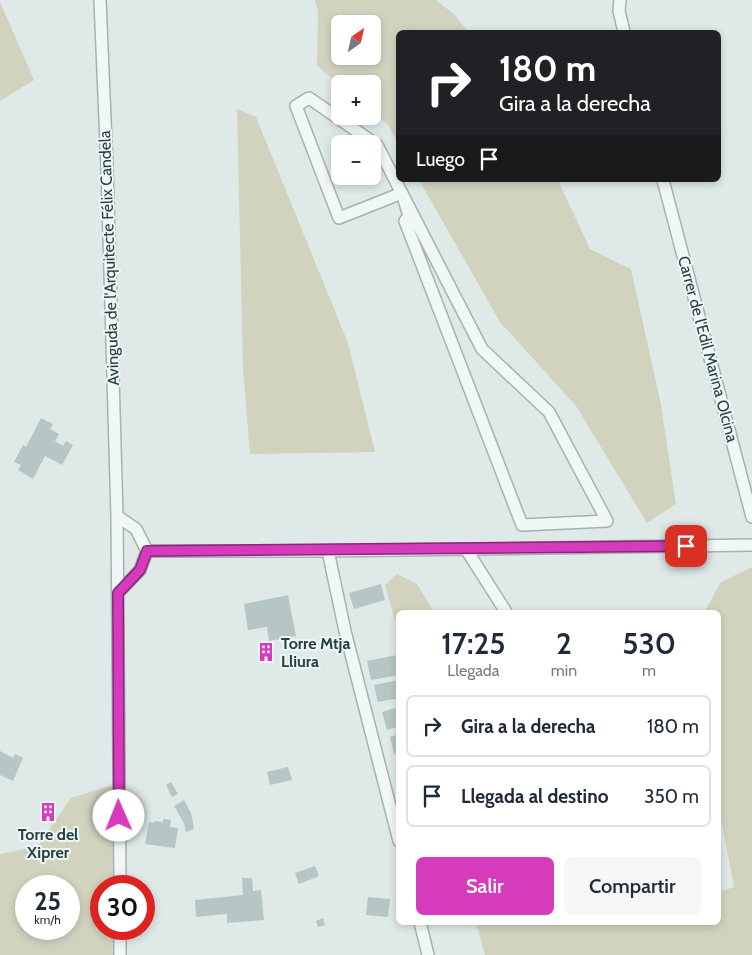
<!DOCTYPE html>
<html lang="es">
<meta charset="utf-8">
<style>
body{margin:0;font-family:Cabin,sans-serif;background:#f6f6f7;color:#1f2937;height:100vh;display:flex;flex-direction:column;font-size:19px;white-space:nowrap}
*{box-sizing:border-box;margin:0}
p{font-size:16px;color:#747a83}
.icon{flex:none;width:28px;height:28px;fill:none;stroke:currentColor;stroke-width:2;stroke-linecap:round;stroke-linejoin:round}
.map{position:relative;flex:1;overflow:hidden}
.panel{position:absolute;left:396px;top:610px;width:325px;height:315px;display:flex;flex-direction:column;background:#fff;border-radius:8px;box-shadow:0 2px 8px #0003}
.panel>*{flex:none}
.guide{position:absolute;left:396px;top:30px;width:325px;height:152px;border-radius:8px;box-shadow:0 2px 8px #0003;background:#202124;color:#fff;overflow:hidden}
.needle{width:32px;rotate:34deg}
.tools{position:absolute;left:331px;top:15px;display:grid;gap:10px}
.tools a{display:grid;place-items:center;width:50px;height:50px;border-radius:8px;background:#fff;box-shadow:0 2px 8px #0003;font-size:25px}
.speed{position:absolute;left:15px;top:875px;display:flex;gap:10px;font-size:25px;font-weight:700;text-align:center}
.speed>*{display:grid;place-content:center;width:65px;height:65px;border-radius:50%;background:#fff;box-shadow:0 2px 8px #0003;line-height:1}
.speed small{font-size:12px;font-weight:400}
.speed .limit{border:8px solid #d22;background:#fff;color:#111}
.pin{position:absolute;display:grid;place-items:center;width:42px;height:42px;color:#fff;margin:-21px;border-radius:10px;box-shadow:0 2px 8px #0006}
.me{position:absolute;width:55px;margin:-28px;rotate:359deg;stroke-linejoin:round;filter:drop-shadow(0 0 4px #0008)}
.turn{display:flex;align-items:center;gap:18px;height:105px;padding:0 20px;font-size:22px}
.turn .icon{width:65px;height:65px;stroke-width:2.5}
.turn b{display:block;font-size:35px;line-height:42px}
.then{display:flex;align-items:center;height:48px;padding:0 20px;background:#0003;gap:10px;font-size:19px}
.eta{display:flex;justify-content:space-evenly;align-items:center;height:85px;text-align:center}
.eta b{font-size:30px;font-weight:600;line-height:35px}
.button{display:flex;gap:10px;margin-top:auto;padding:10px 20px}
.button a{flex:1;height:58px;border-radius:8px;background:#d63bbb;color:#fff;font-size:20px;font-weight:600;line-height:58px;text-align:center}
.button a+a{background:#f6f6f7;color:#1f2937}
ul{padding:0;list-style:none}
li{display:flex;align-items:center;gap:15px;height:62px;margin:0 10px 8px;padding:0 10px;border:2px solid #e0e1e3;border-radius:8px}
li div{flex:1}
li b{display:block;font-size:19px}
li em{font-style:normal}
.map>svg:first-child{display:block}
.green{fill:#d2d3bf;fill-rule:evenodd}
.building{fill:#b5c6c5}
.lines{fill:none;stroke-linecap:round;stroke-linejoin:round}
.street-casing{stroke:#a3b3b2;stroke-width:14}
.street{stroke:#f1f7f7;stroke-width:11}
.route-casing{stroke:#8b267a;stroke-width:12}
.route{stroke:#d63bbb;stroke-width:9}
.labels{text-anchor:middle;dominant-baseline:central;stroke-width:4;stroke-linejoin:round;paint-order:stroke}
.street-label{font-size:16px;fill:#264140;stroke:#eef6f6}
.poi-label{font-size:16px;font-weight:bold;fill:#264140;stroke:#eef6f6;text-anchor:start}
</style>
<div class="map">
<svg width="752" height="955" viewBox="0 0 752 955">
<rect width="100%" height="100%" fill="#dee9e8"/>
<path class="green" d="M315,0h121l19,15 13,17h-69v112l-11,-19 -15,-13 -1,-28h-32v1l-23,-19 1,-54zM340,24h32v32h-32z
M0,2l34,78 -34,21z
M237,109l19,8 92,226 27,109 -125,2 -7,-85z
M419,180h139l32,69 41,20 30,136 15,99 -29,19 -71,-117 -76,-84z
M752,567v388h-267l-9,-32 243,-1v-30l15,-5 -15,-79v-196h-13v-3l15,-27z
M397,574l20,10 17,28h-35v23l-14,-50z
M112,785l1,101h-12v43h13v26h-114v-101l37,-7 34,-49zM69,886v43h-43v-43z"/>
<path class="building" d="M41,418l12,6 -3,5 9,5 -4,7 8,5 3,-5 7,4 -11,20 -17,-9 -12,23 -15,-9 3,-5 -7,-3 9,-17 3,2z
M381,584l4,16 -31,9 -5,-16z
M288,595l8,41 -27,5 -2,-14 -19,3 -4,-26z
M270,646l3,9 -13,4 -1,-9z
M397,655l2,20 -28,5 -4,-19z
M399,680v18l-21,4 -4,-17z
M399,707v19l-12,4 -5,-18z
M399,734v19l-5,1 -4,-17z
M0,751l13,7 2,-4 8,4 -10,23 -13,-6z
M288,767l4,13 -22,5 -3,-13z
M171,782l7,12 -6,3 -6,-12z
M184,800l7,13 3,16 -8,3 -2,-9 -10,-17z
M49,806l4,9 -6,3 -4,-9z
M163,819l8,1 -1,7 8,1 -3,20 -30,-4 4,-22 5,1v-2l9,1z
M315,866l4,10 -20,8 -4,-11z
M242,878h10l1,13 8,-1 3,30 -37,3v-9l-31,3 -1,-17 48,-5z
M368,897l22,2 -2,18 -22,-2z
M323,918l2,7 -7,2 -2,-6z"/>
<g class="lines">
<g class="street-casing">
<path id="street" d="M100,0l7,167 10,349 3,370
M620,0l-1,11 5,21
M309,98l68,47 105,204 67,63 58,109 -85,4 -117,-304 4,-5 -7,-23 -63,25 -43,-112z
M663,180l89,337
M117,516l19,13 11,22 -7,19 -22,23
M466,549l40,63
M147,551h181l424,-6
M328,551l17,80 54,210
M420,922l8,33
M120,929v26"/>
</g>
<use href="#street" class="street"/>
</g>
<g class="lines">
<g class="route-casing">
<path id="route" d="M119,816l-1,-223 22,-23 7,-19 539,-5"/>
</g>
<use href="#route" class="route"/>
</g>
<defs>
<g id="building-bare" transform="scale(1.5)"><path d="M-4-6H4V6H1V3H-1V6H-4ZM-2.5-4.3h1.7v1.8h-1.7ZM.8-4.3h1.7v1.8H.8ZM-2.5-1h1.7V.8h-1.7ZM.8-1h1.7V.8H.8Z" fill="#d63bbb" stroke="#eef6f6" stroke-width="2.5" paint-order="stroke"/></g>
</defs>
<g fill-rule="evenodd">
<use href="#building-bare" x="266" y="652"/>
<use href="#building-bare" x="48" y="812"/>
</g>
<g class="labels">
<g class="street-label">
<text transform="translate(109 258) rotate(-92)">Avinguda de l'Arquitecte Félix Candela</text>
<text transform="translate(708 349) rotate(75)">Carrer de l'Edil Marina Olcina</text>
</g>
<g class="poi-label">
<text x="281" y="643">Torre Mtja<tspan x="281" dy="18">Lliura</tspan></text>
<text x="48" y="834" text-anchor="middle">Torre del<tspan x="48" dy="18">Xiprer</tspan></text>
</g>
</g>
</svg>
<div class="tools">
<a><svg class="needle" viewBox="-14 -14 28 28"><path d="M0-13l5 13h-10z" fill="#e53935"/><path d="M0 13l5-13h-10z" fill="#747a83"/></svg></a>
<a>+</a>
<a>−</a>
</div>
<div class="speed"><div>25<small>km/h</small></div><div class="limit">30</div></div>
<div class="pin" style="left:686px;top:546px;background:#d93025"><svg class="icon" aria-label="arrive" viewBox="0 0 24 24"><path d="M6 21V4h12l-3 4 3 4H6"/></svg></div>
<svg class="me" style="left:119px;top:816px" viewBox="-20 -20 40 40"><circle r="19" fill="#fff"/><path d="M0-13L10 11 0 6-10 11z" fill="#d63bbb"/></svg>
<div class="guide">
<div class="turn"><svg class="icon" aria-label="right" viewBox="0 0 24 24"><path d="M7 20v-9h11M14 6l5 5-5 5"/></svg><div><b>180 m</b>Gira a la derecha</div></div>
<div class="then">Luego<svg class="icon" aria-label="arrive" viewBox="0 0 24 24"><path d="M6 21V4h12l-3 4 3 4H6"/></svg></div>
</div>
<section class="panel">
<div class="eta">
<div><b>17:25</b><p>Llegada</p></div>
<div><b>2</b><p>min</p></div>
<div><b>530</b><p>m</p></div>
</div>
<ul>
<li><svg class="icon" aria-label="right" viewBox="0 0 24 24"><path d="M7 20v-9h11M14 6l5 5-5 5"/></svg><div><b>Gira a la derecha</b></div><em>180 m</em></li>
<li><svg class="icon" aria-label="arrive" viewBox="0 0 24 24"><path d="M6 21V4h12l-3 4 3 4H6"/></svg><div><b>Llegada al destino</b></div><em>350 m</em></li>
</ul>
<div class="button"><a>Salir</a><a>Compartir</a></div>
</section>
</div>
